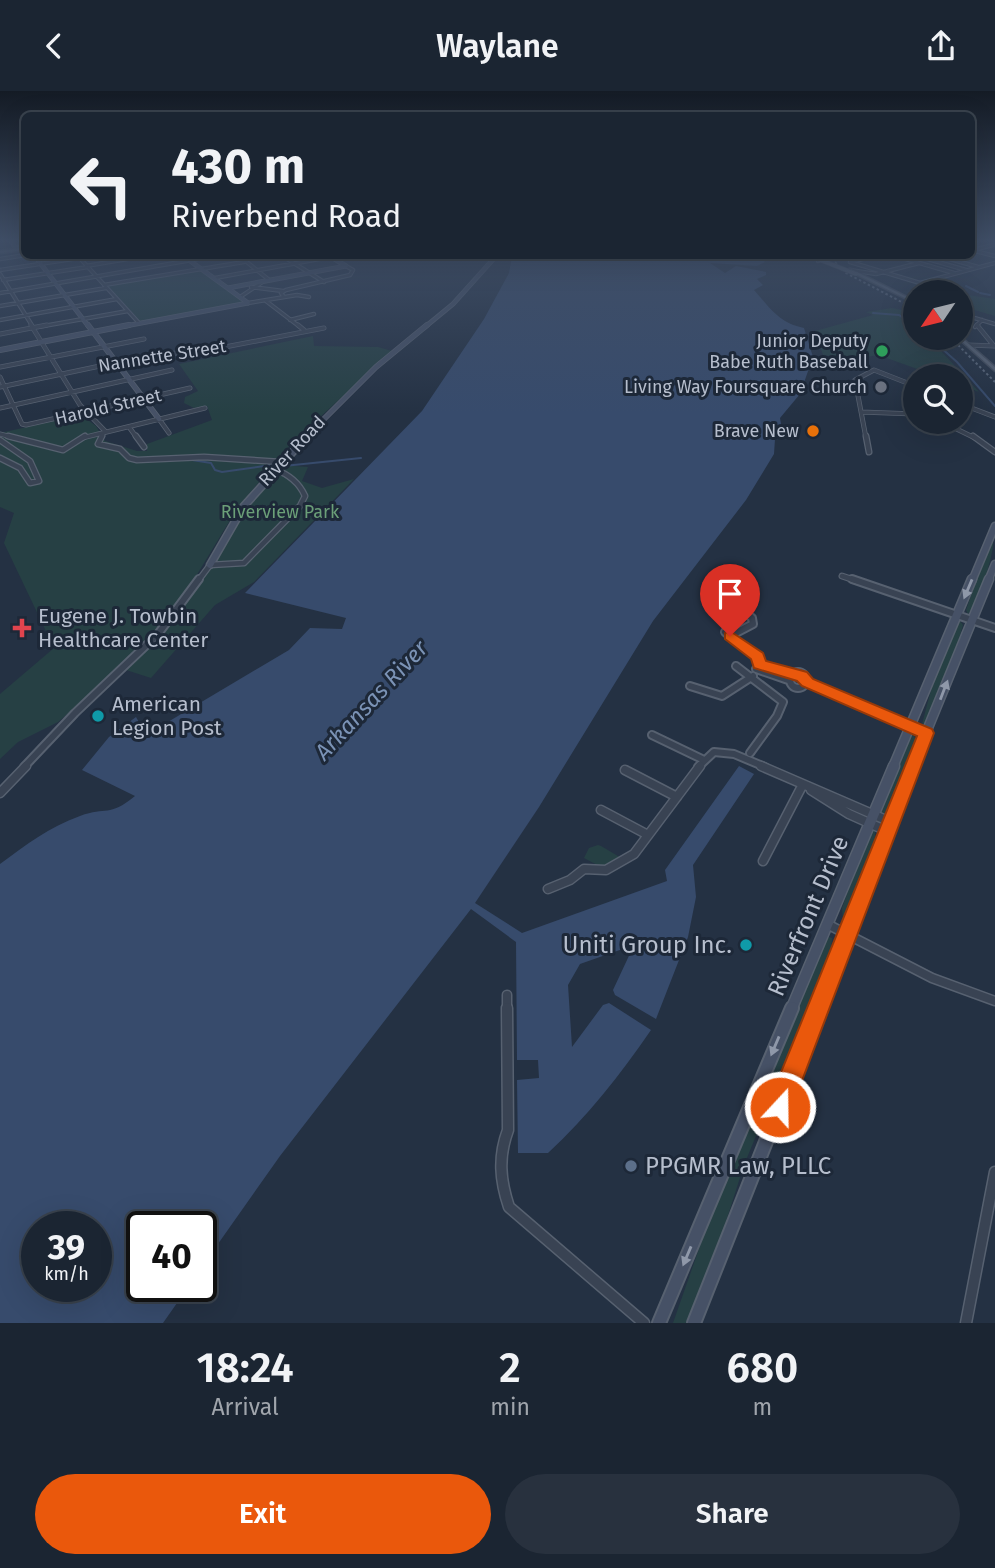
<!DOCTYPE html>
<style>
body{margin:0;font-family:"Fira Sans",sans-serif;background:#28313e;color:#f1f3f6;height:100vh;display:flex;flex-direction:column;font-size:26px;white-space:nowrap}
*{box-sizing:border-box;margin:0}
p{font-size:23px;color:#a0a5ac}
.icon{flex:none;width:38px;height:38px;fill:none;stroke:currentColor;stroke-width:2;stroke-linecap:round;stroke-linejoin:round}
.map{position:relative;height:1232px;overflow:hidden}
.details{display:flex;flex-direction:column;background:#1b2532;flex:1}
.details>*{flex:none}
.guide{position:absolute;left:21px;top:21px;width:954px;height:147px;border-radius:10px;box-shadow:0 7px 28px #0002,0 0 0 2px #39424d;background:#1b2532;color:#f1f3f6;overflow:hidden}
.needle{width:46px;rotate:235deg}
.buttons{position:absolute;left:903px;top:189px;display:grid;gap:14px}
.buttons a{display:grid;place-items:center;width:70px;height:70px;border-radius:50%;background:#1b2532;box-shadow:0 7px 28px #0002,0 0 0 2px #39424d;font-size:35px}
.speed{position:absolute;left:21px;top:1120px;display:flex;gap:14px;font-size:35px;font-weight:700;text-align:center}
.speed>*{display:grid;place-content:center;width:91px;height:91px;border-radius:50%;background:#1b2532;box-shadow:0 7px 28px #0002,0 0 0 2px #39424d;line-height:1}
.speed small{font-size:18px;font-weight:400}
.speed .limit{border:4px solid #111;border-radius:10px;background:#fff;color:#111}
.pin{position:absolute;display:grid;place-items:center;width:60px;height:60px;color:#fff;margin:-72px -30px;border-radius:50% 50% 50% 0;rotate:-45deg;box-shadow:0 0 7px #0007}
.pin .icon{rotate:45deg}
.me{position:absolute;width:77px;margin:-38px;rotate:21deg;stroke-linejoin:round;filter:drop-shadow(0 0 5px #0008)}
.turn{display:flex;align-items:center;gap:24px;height:147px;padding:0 35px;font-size:32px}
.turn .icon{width:91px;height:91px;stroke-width:2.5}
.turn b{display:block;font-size:49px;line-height:60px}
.eta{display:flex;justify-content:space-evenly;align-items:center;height:119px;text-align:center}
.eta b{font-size:42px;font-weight:600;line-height:49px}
.button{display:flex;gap:14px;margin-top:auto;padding:14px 35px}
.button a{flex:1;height:80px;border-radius:42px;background:#ea580c;color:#fff;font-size:28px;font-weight:600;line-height:80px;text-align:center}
.button a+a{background:#28313e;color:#f1f3f6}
header{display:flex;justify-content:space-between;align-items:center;height:91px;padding:0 35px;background:#1b2532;font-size:32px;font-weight:600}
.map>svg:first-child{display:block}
.green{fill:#264044}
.water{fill:#374b6c;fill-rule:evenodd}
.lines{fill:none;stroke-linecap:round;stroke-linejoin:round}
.stream{stroke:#374b6c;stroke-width:2}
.street-far5-casing{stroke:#576170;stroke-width:4.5}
.street-far4-casing{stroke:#576170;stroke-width:5}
.street-far3-casing{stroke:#576170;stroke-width:7}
.street-far2-casing{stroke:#576170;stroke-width:10}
.street-far1-casing{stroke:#576170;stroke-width:11}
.street-casing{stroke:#576170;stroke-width:13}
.secondary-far5-casing{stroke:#576170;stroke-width:5}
.secondary-far4-casing{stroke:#576170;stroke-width:6}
.secondary-far3-casing{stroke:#576170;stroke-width:9}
.secondary-far2-casing{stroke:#576170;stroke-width:11}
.secondary-far1-casing{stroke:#576170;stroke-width:13}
.secondary-casing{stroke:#576170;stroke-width:16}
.primary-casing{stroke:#424c5c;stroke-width:3}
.street-far5{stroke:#394353;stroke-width:2.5}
.street-far4{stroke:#394353;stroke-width:3.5}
.street-far3{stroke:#394353;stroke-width:4.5}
.street-far2{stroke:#394353;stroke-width:6}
.street-far1{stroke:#394353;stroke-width:8}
.street{stroke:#394353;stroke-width:10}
.secondary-far5{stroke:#465166;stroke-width:3.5}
.secondary-far4{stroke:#465166;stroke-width:4.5}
.secondary-far3{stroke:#465166;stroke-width:6}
.secondary-far2{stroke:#465166;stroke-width:8}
.secondary-far1{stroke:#465166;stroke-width:10}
.secondary{stroke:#465166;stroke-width:12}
.primary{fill:#576273;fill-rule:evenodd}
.rail{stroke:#5a677a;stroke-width:2;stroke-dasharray:2.5 2.5;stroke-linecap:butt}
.primary-bridge-casing{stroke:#424c5c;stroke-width:5;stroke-linecap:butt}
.primary-bridge{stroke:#576273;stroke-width:3.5}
.oneway{fill:#8f98a9}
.route{fill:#ea580c;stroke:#983908;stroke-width:2}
.leisure-dot{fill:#2e9e5b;stroke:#1d2838;stroke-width:2.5}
.worship-dot{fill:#6b7280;stroke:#1d2838;stroke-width:2.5}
.food-dot{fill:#e8710a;stroke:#1d2838;stroke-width:2.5}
.health-dot{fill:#e0444e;stroke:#1d2838;stroke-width:2.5}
.culture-dot{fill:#0f9aa8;stroke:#1d2838;stroke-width:2.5}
.service-dot{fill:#5c6f8a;stroke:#1d2838;stroke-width:2.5}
.labels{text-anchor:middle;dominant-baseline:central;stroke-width:6;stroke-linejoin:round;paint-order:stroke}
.far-poi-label{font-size:18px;fill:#b6becd;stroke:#1d2838;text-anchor:end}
.far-street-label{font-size:18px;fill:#b6becd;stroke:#1d2838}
.far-park-label{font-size:18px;fill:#6b9f78;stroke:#1d2838}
.poi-label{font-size:21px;fill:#b6becd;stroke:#1d2838;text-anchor:start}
.water-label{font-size:23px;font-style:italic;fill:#7b93b6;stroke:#1d2838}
.near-street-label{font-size:24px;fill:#b6becd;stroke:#1d2838}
.near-poi-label{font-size:24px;fill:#b6becd;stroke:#1d2838;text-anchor:end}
</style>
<header><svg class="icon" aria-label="back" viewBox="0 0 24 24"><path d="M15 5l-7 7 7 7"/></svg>Waylane<svg class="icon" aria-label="share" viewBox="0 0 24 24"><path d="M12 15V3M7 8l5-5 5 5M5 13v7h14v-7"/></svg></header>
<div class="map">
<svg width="995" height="1232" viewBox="0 0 995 1232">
<rect width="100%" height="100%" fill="#243143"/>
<path class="green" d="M200,179l46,32 -105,20 -33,-36z
M961,203l34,5v17l-34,-10z
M892,217l15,3 8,17v10h14l50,54 -18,-7v-9h-24l-59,-21 -23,4 -32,-4 -8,-24 58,-16 -7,-3z
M313,245l1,10 64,1 14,4 -99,91 -55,65 -54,89 -57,67 -69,59 -40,20 -18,17v-65l54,-46 -50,-105 10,-30 -14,-6v-74l81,-18 15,11 9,15 32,10h10v-7l65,-24 -5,-14 -13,2 -10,-5 1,-6 13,-6 -19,-27z
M281,374l27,2 -6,14 20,7 32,-9 -100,103 -39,23 -64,73 -25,-8 42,-45 27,-35 30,-44 23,-43z
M993,450c2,10 -15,65 -25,73l-2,-4 17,-49z
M960,530l3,4 -10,34 -25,63 -6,2 13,-49z
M913,644l3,4 -24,72 -9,4 -5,-2 30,-72z
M874,738c7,8 -20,86 -31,91l-1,-12 28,-77z
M598,754l3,1 22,13 -22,8 -17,-9 5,-10z
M829,846l3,1c-1,32 -36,111 -49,142l-11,5 -2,-2c10,-28 42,-131 59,-146z
M756,1023l7,5 -19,46 -21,66 -37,92h-13l47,-134 31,-71z"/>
<path class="water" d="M759,164l28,6 -27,-3 5,4 -8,4 -47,-3 15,10 11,-7 30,6v3l-9,4 6,6 -9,5c16,18 25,33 50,38l9,29 -13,37 -20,24 1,6 -6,15 -1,15 -28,46 -93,121 -114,186 -64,96 47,30 145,-52 -2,-11 74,-104 15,8 -61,91 3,32 -8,40 -32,82 -41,-24 -2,-5 21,-45 -54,19 -12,21 4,62 31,-42 6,-2 42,27c-31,45 -63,86 -103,123h-30l-1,-73 22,-2 -1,-18h-21l-1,-118 -45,-33 -191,247 -79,112v-41h-59v59h47l-26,37h-163v-459c26,-19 49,-37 80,-48 27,-10 28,2 55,-20l-53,-26 27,-33 27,-20 10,18 143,-85 21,-22 32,1 4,-11 -101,-25 177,-182 62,-92 25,-46 3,-17zM37,1136h59v59h-59z"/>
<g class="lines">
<path class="stream" d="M785,168h30
M966,195l12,6
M980,202l10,2
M873,222l26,2 16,11
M930,247l27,24 38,44
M192,369l19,3 4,7 7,2 49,-7
M284,375l77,-8"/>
<g class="street-far5-casing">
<path id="street-far5" d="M971,159l24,6
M973,159l20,-5
M77,164l62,68
M238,164l30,24
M260,164h11
M281,164l43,27
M892,164l62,18
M914,164l52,15
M936,164l42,12
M0,168l26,-4
M818,170l16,-6
M850,171l70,21 75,-20
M852,171l24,-7
M86,175l65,-11
M0,179l79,-12
M850,179l26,4 43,-11
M0,183l33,53
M215,187l126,-23
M3,189l85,-13
M104,194l140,-23
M251,196l32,4
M0,202l221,-38
M240,206l24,-16
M284,206l-3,-4 5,-3 64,-15 3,-5 -7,-4
M266,210l34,26
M248,212l49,-8 12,2
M0,215l106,-18
M961,223l34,10
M0,229l117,-21
M290,229l24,-6
M38,236l90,-16
M975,236l7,-7"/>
</g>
<g class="street-far4-casing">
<path id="street-far4" d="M31,234l49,80 26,27
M298,234l6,5
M977,234l17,21
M0,243l47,-9
M968,254l27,1
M0,276l144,-28
M0,286l22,47 4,1 164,-37
M0,296l157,-33 42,-2 125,-24
M961,313l34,13
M0,317l172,-38
M861,321l54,2
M159,328l10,14
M942,331l33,16
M129,336l8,11
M0,343l15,4
M82,347l123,-30
M101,347l3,-6
M866,347l-11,-58 19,-10 41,16"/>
</g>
<g class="street-far3-casing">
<path id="street-far3" d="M8,345l55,14 22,-14
M102,345l-4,8 22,5 9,9 8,2 67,-3 77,5
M136,345l8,11
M866,345l3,16
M973,345l22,16
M0,349l30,21 9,20 -9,2 -10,-15 -20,-10
M842,485l15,5
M198,490l12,-16 34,-2 56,-57 5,-10c-6,-14 -17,-22 -31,-27"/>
</g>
<g class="street-far2-casing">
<path id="street-far2" d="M852,488l143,49
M742,519l10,8 1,6 -23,12 -5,-4z
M730,545l28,21 1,7
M759,573l31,11
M736,575l47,36 -6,14 -27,37
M756,578l32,11
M790 589a8 8 0 1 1 16 0a8 8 0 1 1-16 0Z
M807,592l119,50
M690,595l32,10 31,-20
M652,644l52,25
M24,676l51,-54 83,-79 41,-55
M698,676l16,-15 20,2 31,13"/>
</g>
<g class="street-far1-casing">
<path id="street-far1" d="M761,675l132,57
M625,679l52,27
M811,699l38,24 40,18
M0,702l26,-27
M601,719l47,25
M763,770l39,-75
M548,798l22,-9 14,-11 22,1 28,-16 66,-88
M827,833l105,54 63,23
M507,904v15"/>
</g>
<g class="street-casing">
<path id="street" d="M507,917l1,122c-10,27 -8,50 1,77l135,116
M966,1232l29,-151"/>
</g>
<g class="secondary-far5-casing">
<path id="secondary-far5" d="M11,150l4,6 9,2
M34,164l55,72
M182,164l66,48
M328,164l18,11
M228,197l118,-22
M120,236l128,-24
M425,236l28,-23 44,-49"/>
</g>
<g class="secondary-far4-casing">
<path id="secondary-far4" d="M88,234l71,94
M0,259l129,-25
M305,347l71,-71 51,-42"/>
</g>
<g class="secondary-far3-casing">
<path id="secondary-far3" d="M210,474l34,-59 63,-70
M972,490l23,-55
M988,490l7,-17"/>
</g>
<g class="secondary-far2-casing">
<path id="secondary-far2" d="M893,676l79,-188
M912,676l77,-188"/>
</g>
<g class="secondary-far1-casing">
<path id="secondary-far1" d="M791,919l103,-244
M819,919l94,-244"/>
</g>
<g class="secondary-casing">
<path id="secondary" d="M659,1232l133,-315
M694,1232l125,-315"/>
</g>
<g class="primary-casing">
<path id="primary" d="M24,157v2l-24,3v-2z
M849,178h2l64,32v2l-66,-32z
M961,246l34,30v4l-36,-32z"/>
</g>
<use href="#street-far5" class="street-far5"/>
<use href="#street-far4" class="street-far4"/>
<use href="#street-far3" class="street-far3"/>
<use href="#street-far2" class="street-far2"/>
<use href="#street-far1" class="street-far1"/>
<use href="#street" class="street"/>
<use href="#secondary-far5" class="secondary-far5"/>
<use href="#secondary-far4" class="secondary-far4"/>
<use href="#secondary-far3" class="secondary-far3"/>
<use href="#secondary-far2" class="secondary-far2"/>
<use href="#secondary-far1" class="secondary-far1"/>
<use href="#secondary" class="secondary"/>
<use href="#primary" class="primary"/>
<path class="rail" d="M828,164l18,18 69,36
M951,247l44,44"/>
<g class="primary-bridge-casing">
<path id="primary-bridge" d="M808,164l48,19"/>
</g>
<use href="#primary-bridge" class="primary-bridge"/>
</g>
<defs><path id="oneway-solid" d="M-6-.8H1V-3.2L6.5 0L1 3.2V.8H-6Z" transform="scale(1.75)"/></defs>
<g class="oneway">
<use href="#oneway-solid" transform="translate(968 498) rotate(113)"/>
<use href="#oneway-solid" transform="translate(944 599) rotate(-69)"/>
<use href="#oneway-solid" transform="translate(775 955) rotate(113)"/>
<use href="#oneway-solid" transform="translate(687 1165) rotate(113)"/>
</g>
<linearGradient id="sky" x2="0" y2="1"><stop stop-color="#141b25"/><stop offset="0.46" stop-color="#3f4e66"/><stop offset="1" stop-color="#3f4e66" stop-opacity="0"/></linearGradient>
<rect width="995" height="323" fill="url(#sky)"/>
<path class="route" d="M730,540l33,22 3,8 41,11 6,7 119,50 2,4 -142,374 -4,9 -8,4 -9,-4 -4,-9 150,-371 -115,-50 -5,-5 -43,-13 -3,-9 -26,-20v-6z"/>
<circle class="leisure-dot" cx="882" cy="260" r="7"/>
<circle class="worship-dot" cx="881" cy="296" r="7"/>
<circle class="food-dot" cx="813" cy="340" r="7"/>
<path class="health-dot" d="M18.5 526.5h7v7h7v7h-7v7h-7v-7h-7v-7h7z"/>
<g class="culture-dot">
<circle cx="98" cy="625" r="7"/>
<circle cx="746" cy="854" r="7"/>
</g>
<circle class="service-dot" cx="631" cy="1075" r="7"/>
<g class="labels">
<g class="far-poi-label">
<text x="868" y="250">Junior Deputy<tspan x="868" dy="21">Babe Ruth Baseball</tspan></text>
<text x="867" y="296">Living Way Foursquare Church</text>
<text x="799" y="340">Brave New</text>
</g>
<g class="far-street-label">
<text transform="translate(162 265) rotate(-9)">Nannette Street</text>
<text transform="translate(108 316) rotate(-13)">Harold Street</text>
<text transform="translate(292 360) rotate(-47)">River Road</text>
</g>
<g class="far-park-label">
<text x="280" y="421">Riverview Park</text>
</g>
<g class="poi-label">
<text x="38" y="525">Eugene J. Towbin<tspan x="38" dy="24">Healthcare Center</tspan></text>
<text x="112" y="613">American<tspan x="112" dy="24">Legion Post</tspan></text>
</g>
<g class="water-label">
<text transform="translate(371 609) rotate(-47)">Arkansas River</text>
</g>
<g class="near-street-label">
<text transform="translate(808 825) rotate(-67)">Riverfront Drive</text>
</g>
<g class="near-poi-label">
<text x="732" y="854">Uniti Group Inc.</text>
<text x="645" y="1075" text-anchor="start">PPGMR Law, PLLC</text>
</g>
</g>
</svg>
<div class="buttons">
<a><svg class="needle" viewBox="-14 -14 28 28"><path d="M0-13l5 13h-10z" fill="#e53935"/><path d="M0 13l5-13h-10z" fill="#a0a5ac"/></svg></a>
<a><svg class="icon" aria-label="search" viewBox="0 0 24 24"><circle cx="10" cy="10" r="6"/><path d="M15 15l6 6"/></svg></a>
</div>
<div class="speed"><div>39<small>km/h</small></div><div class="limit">40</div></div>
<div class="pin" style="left:730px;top:545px;background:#d93025"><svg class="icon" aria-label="arrive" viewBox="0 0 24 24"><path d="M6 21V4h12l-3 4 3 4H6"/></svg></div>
<svg class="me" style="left:780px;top:1016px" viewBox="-20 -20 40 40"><circle r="17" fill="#ea580c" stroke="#fff" stroke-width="3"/><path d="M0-11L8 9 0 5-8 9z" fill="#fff"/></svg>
<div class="guide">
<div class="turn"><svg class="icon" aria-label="left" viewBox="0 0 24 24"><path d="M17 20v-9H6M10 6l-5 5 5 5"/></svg><div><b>430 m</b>Riverbend Road</div></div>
</div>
</div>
<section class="details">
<div class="eta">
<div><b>18:24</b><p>Arrival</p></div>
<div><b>2</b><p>min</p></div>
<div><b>680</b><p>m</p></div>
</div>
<div class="button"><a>Exit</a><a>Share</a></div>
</section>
